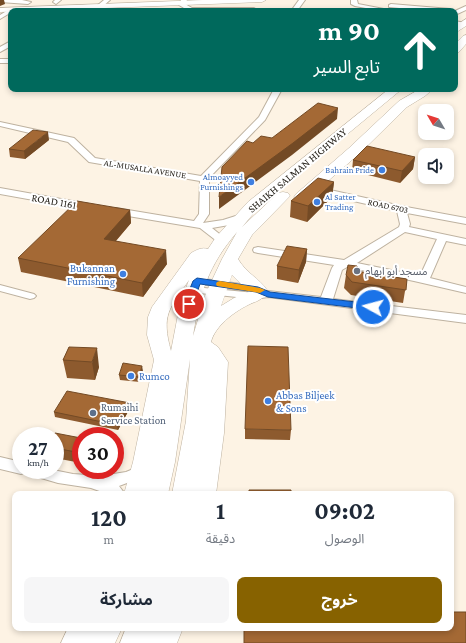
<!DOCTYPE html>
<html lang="ar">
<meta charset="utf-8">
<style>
body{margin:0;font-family:"Crimson Pro","Noto Sans Arabic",serif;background:#f6f6f7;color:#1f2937;direction:rtl;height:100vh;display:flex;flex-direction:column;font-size:15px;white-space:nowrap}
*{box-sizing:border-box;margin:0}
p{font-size:13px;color:#747a83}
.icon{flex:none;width:22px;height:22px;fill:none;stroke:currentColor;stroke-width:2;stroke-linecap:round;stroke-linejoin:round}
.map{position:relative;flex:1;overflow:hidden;direction:ltr}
.side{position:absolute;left:12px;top:491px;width:442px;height:140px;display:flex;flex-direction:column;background:#fff;border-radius:8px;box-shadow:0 2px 6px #0003;direction:rtl}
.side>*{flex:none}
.banner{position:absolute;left:8px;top:8px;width:450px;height:84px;border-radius:8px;box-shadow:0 2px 6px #0003;direction:rtl;background:#00695c;color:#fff;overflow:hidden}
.needle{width:26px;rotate:309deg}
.buttons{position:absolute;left:418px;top:104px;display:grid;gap:8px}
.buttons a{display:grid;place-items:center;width:36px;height:36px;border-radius:8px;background:#fff;box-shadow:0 2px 6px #0003;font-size:20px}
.speed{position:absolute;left:12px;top:427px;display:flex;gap:8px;font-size:20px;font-weight:700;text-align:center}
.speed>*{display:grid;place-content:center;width:52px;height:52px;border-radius:50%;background:#fff;box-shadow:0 2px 6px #0003;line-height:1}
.speed small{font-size:10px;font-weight:400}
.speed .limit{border:6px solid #d22;background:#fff;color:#111}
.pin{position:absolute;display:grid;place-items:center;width:34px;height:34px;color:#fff;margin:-17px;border:2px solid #fff;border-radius:50%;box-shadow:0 1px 4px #0007}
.me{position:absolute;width:44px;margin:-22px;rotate:277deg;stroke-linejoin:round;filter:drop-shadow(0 0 3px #0008)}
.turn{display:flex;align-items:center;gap:14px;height:84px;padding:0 12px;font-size:18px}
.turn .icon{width:52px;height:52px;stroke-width:2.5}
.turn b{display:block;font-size:28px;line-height:34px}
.eta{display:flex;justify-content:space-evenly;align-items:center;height:68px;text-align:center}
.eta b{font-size:24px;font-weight:700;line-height:28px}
.cta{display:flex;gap:8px;margin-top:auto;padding:8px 12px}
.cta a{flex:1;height:46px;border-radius:8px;background:#876200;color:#fff;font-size:16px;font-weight:700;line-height:46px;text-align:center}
.cta a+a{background:#f6f6f7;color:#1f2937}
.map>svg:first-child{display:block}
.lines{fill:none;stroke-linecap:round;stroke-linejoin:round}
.street-casing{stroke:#beb2a0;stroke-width:2}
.secondary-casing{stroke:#beb2a0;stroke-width:1}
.primary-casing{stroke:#beb2a0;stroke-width:1}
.street{fill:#fff;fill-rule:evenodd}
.secondary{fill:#fff;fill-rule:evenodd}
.primary{fill:#fff;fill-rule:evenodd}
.wall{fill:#8d5a2e}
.shaded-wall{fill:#734a25}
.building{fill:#a46935;stroke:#734a25}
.route{fill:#1a73e8;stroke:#114b97}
.slow{fill:#f59e0b}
.shop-dot{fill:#3f7fe0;stroke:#fff;stroke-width:1.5}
.worship-dot{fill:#6b7280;stroke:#fff;stroke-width:1.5}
.service-dot{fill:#5c6f8a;stroke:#fff;stroke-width:1.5}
.labels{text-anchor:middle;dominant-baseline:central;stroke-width:4;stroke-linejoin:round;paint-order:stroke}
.far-street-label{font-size:9px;fill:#26221b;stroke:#fff}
.far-shop-label{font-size:9px;fill:#366cbe;stroke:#fff;text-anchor:end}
.street-label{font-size:11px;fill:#26221b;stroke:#fff}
.shop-label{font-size:11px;fill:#366cbe;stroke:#fff;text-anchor:start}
.worship-label{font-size:11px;fill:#5b616d;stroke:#fff;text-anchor:start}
.service-label{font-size:11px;fill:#4e5e75;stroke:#fff;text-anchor:start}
</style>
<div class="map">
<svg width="466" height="643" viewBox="0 0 466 643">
<rect width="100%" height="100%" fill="#fdf3e4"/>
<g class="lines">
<g class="street-casing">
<path id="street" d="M0,0h22l9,2 -3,2 -28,-2z
M55,0h6l-5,4 -3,-2z
M104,0h6l-8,7h-4v-2z
M181,0h6l-2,4 7,4h62l3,2 -68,1 -10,-6z
M299,0h6l-8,11h-6z
M351,0h6l1,4 36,7h-12l-27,-5 -4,-2z
M391,4l59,5 3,2h-22l-42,-4v-2z
M466,6v4l-11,5v-4z
M10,9l5,1 -15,9v-4z
M455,21l10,2 1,1 -3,2 -8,-1z
M11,41v5l-11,6v-5z
M0,59h11v4h-11z
M274,89h8l-17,31 -56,58v36l-6,9 20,-3 19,-6 5,3 -2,2 -16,6 -17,3 15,12 -5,3 -4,-1 -18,-14 -84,-14 -5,-3 5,-3 78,13 5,-7 1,-33 -111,-19 -21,-20 -68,-16v-4l74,16 21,20 106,18 58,-59z
M317,187l84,19 65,12v6l-59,-11 3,11 -1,3 57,12v6l-20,-4 -16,37 36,9v6l-52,-12 -67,-14 -5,3 -9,29 133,16v8l-198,-26 -13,2 -65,-7 -2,-2 2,-2 4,-1 61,6 13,-2 53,6 11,-29 2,-3 -76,-12 -4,-1 -1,-2 1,-2 4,-1 86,13 55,-33 1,-3 -3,-13 -83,-19 -2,-2zM405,232l32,7 -17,37 -63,-13z
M0,188l89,16 5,3 -5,3 -89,-16z
M197,278l51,7 4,1 2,2 -2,2 -4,1 -55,-8 -2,-2z
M0,285l34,9 2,2 -2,2 -4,1 -30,-8z
M0,457l21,5v8h32l20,4 28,2 25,-4 17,-7 5,2 3,4 -3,4 -29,11 6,8h-17l-17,-6 -33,-5 -34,-10 -3,1 -21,-5z"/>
</g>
<g class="secondary-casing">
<path id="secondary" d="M203,0h63l-4,2 -262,10v-4z"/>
</g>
<g class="primary-casing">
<path id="primary" d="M466,19v7l-11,7v-7z
M466,35v9l-7,8 -4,1v-9l8,-8z
M389,89h13l-144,119 -16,19 36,-34 5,-1 5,1 2,3 -38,39 -14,24c9,15 21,19 29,31l-4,4 1,2c-4,5 -10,6 -16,9 -14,7 -33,21 -37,37l7,5 10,15 -4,71 -8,61h-44l14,-73 4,-62 -15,103 -7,32h-44l9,-32 21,-102 -7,-25 1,-18 4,-10 39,-54c6,-3 10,-6 17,-4l8,-12 32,-35zM237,232l-15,27 -16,34 -13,43c7,-43 15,-70 44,-104zM232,275l17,17 -15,6 -13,8zM189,280l-9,24 -9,47c-10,-36 -2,-42 18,-71z
M420,89h13l-8,7 -18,11 -48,47 -53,46 -5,1 -5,-1 -2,-3 2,-3 53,-46 50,-47z
M68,628h54l-7,15h-54z
M126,628h57l-6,15h-57z"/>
</g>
<use href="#street" class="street"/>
<use href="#secondary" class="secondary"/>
<use href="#primary" class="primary"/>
</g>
<path class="wall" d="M49,140l-24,19 -15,-2 -1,-8z
M415,157l-2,12 -13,14 -48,-12 1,-11z
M334,182l-2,15 -25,25 -17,-5 1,-16z
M130,210l1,13 -15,18 51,23 -24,33 -122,-25 -3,-14z
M307,249l-1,13 -8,21 -21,-4v-13z
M362,272l45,7 -4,24 -52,-8 -7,-7 2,-13z
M69,347l30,20 -4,13 -28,-2 -4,-18z
M143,371l-3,11 -20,-2 -1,-5z
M130,408l-12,22 -63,-13 -1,-5z
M245,429l46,1 -1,10 -45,-1z
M55,436l26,2v25l-26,-5z"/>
<path class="shaded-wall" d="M0,0h4l1,4 -5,2z
M338,108l-1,11 -45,36 -73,54v-12z
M48,132l1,8 -24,19 -1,-8z
M415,157l-2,12 -13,14 2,-12z
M334,182l-2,15 -25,25 1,-16z
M130,210l1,13 -25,29 -2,-13z
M307,249l-1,13 -8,21 1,-13z
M166,250l1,14 -24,33 -1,-14z
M97,348l2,19 -4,13 -3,-18z
M142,366l1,5 -3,11 -1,-5z
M130,403v5l-12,22 -1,-5z"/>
<path class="building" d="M318,103l20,5 -45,35 -74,54 3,-30 25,-26 6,2 8,-7 11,2z
M33,130l15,2 -24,19 -15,-2z
M367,146l48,11 -13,14 -49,-11z
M318,178l16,4 -26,24 -17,-5z
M77,201l53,9 -26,29 62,11 -24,33 -124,-25z
M287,246l20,3 -8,21 -22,-4z
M348,265l9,1 5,6 45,7 -1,11 -54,-8 -6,-7z
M248,346l40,1 3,83 -46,-1z
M69,347l28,1 -5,14 -29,-2z
M123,363l19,3 -3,11 -20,-2z
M67,391l63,12 -13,22 -63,-13z
M55,433l26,5v15l-26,-5v-12h-2z
M249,490h42v4h-42z
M451,612h15v31h-222v-15h207z"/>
<path class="route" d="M197,278l61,9 12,5 103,12 4,3 -4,3 -105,-13 -12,-5 -56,-8 -7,20 -1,1h-6l-2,-1 9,-23z"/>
<path class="slow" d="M220,281l40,7 5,2 -5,3 -43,-7 -1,-2 1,-2z"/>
<g class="shop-dot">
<circle cx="382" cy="170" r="4"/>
<circle cx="251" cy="182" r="4"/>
<circle cx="317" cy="202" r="4"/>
<circle cx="123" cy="274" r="4"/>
<circle cx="131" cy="376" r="4"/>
<circle cx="268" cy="401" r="4"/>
</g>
<circle class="worship-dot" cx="357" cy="271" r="4"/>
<circle class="service-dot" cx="93" cy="413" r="4"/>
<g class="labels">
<g class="far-street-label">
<text transform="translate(145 169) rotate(9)">AL-MUSALLA AVENUE</text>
<text transform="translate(388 206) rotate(12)">ROAD 6703</text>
</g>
<g class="far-shop-label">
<text x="374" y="170">Bahrain Pride</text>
<text x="243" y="177">Almoayyed<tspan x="243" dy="10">Furnishings</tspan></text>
<text x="325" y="197" text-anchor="start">Al Satter<tspan x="325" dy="10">Trading</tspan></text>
</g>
<g class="street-label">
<text transform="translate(297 170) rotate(-40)">SHAIKH SALMAN HIGHWAY</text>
<text transform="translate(54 201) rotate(10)">ROAD 1161</text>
</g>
<g class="shop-label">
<text x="115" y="268" text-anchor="end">Bukannan<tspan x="115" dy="13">Furnishing</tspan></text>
<text x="139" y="376">Rumco</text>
<text x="276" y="395">Abbas Biljeek<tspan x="276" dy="13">&amp; Sons</tspan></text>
</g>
<g class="worship-label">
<text x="365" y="271">مسجد أبو ابهام</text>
</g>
<g class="service-label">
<text x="101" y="407">Rumaihi<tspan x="101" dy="13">Service Station</tspan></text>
</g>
</g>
</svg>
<div class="buttons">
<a><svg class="needle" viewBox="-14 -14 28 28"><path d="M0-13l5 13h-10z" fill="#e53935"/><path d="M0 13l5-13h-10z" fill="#747a83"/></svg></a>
<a><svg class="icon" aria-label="sound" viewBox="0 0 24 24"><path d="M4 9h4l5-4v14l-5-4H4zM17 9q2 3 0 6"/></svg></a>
</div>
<div class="speed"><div>27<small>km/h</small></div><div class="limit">30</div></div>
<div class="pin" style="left:189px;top:304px;background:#d93025"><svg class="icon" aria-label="arrive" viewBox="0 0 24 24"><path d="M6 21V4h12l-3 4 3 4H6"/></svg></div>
<svg class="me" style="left:373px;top:307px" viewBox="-20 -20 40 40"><circle r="17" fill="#1a73e8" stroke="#fff" stroke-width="3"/><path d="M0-11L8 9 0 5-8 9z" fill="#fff"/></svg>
<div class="banner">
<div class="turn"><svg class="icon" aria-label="ahead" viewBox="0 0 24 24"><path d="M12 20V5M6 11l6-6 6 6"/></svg><div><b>90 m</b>تابع السير</div></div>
</div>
<section class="side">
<div class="eta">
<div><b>09:02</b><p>الوصول</p></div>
<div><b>1</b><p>دقيقة</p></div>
<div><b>120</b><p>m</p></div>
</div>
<div class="cta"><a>خروج</a><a>مشاركة</a></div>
</section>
</div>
